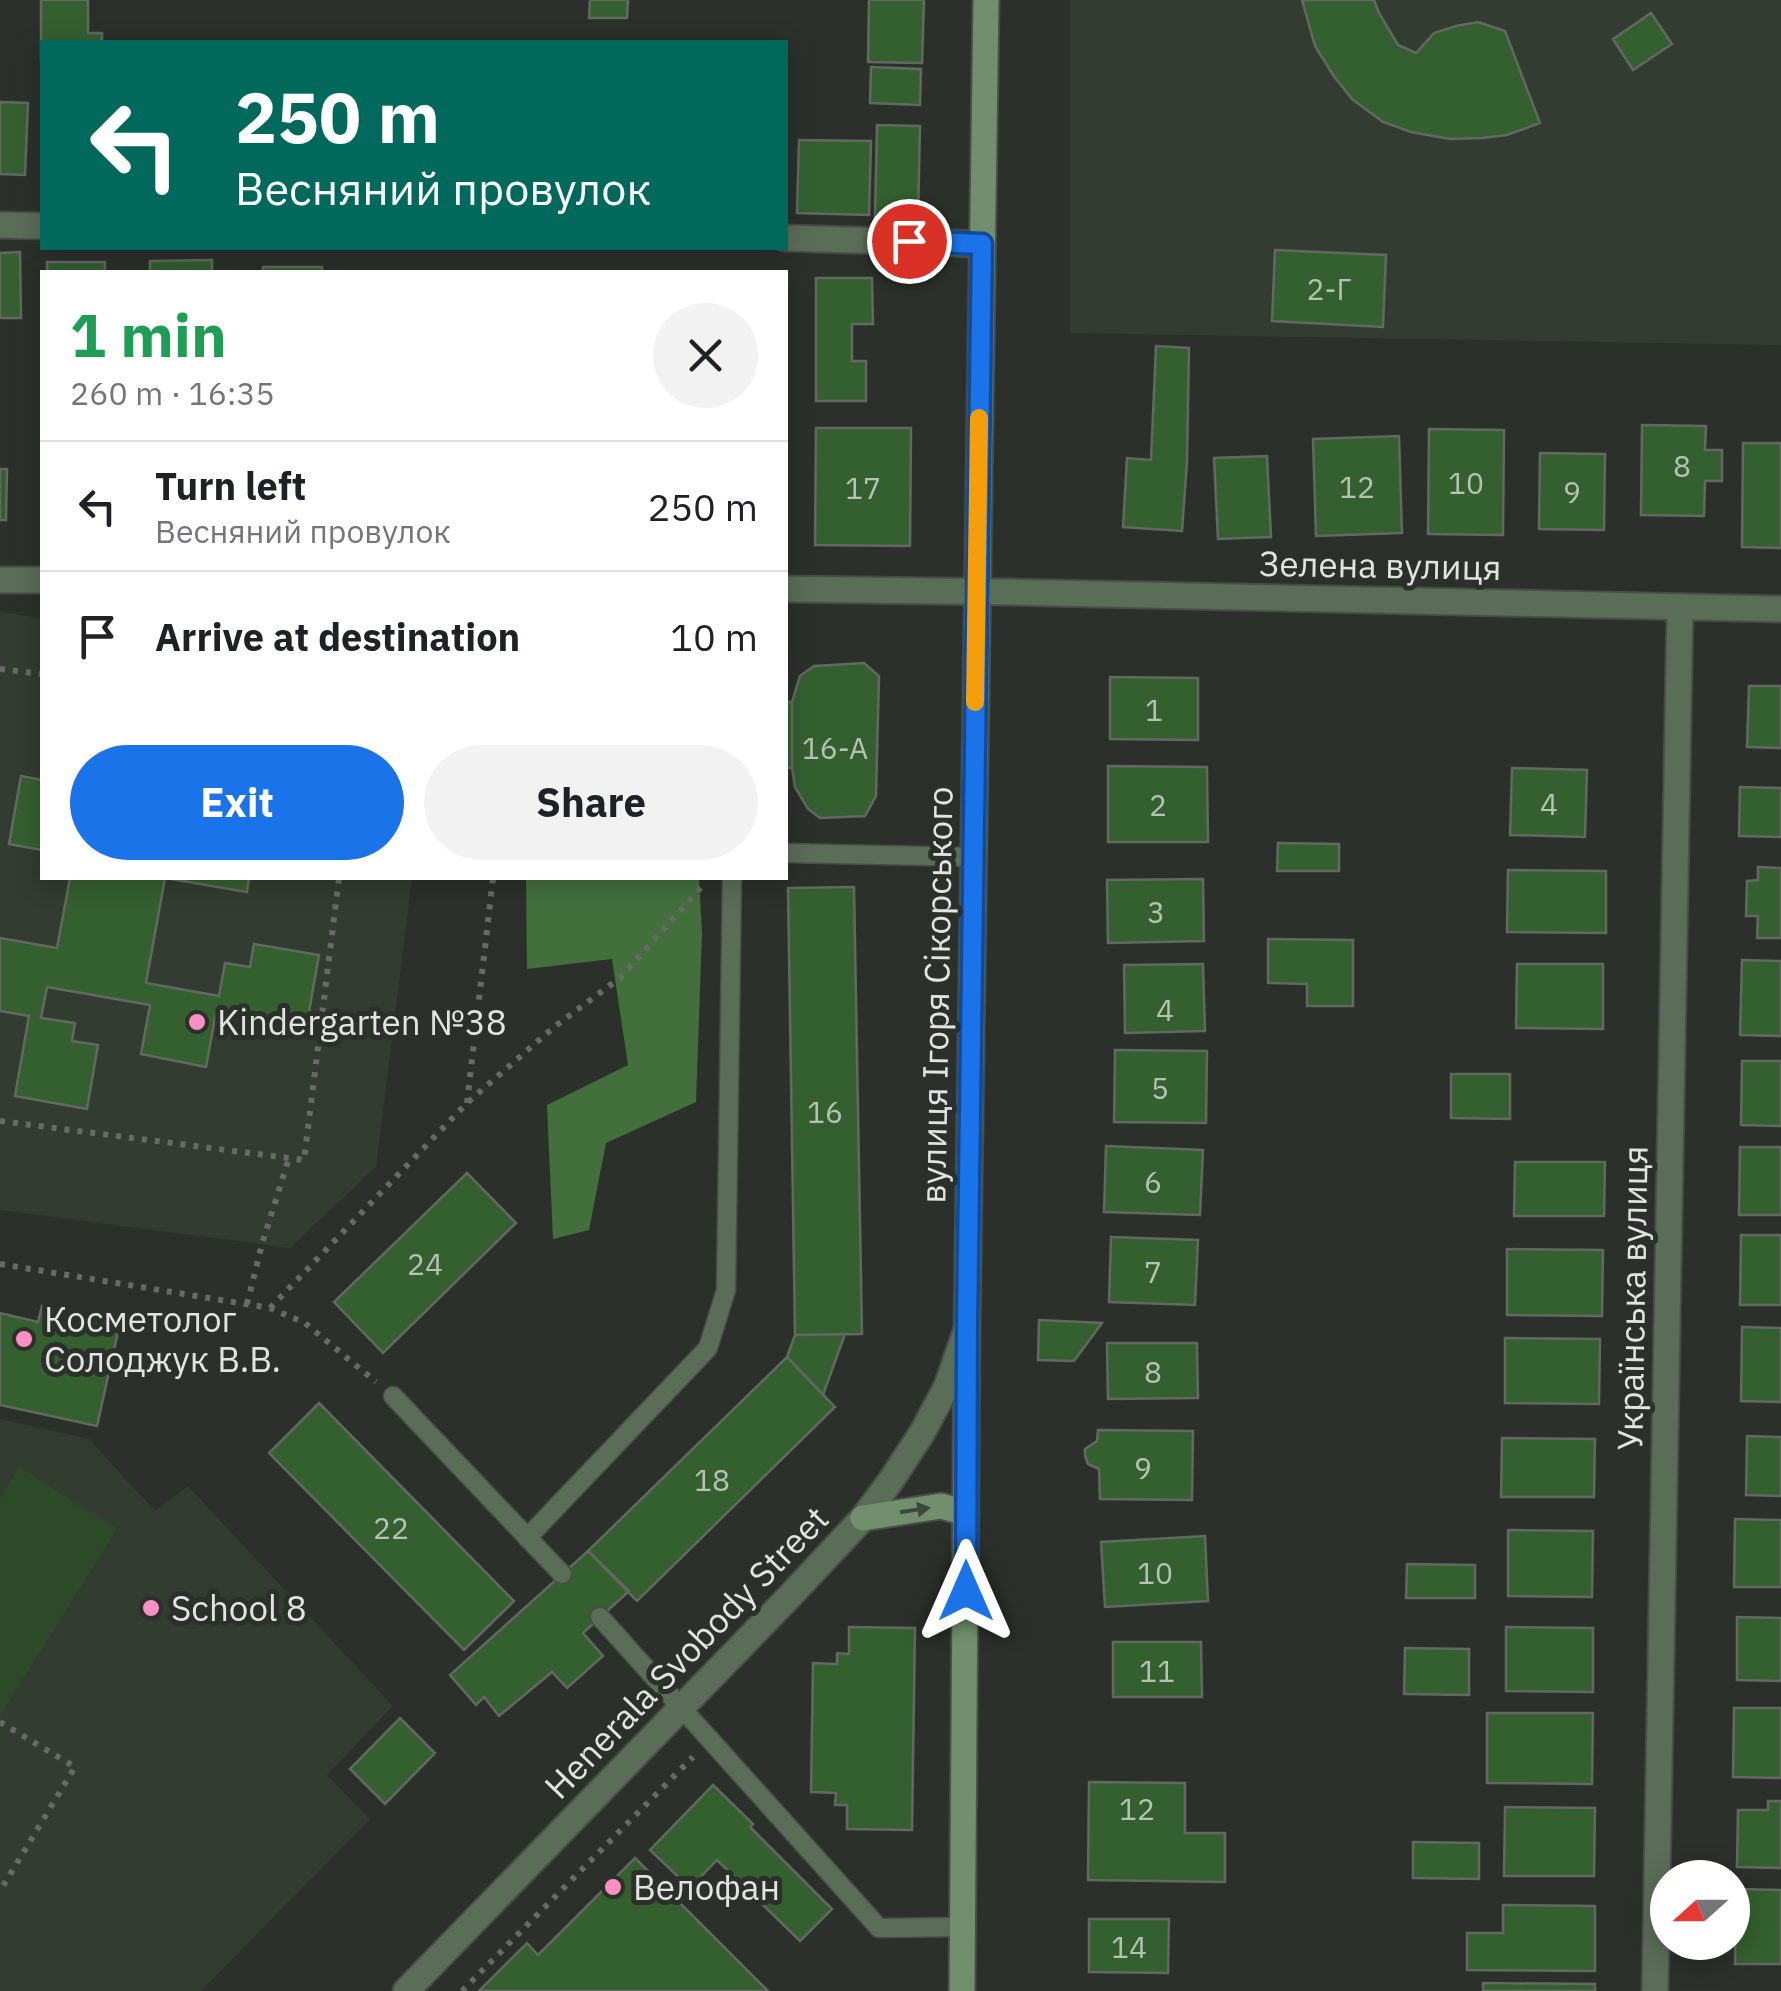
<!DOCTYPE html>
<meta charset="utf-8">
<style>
body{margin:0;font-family:"IBM Plex Sans",sans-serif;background:#f2f2f2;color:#202124;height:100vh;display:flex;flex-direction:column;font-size:38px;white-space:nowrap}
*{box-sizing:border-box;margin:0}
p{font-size:32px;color:#757577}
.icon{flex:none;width:55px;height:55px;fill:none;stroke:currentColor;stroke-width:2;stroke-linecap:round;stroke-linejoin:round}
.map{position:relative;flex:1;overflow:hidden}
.sheet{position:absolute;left:40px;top:270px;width:748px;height:610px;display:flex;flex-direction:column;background:#fff;border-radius:0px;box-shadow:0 5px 25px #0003}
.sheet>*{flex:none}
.top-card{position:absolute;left:40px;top:40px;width:748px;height:210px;border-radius:0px;box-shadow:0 5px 25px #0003;background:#00695c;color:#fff;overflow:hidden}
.needle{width:65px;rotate:249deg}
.fabs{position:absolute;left:1650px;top:1860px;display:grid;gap:20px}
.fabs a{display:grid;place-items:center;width:100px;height:100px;border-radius:50%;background:#fff;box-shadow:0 5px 25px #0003;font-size:50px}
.pin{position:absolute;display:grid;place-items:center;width:85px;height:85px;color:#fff;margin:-42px;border:5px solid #fff;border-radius:50%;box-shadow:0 2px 10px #0007}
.me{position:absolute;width:110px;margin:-55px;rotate:0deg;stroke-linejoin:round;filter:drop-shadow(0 0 8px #0008)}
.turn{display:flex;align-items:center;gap:35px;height:210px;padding:0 30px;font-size:45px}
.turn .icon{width:130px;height:130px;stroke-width:2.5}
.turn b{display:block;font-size:70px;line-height:85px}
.round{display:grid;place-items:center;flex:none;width:105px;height:105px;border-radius:52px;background:#f2f2f2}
.headline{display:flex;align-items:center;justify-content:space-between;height:170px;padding:0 30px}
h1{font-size:60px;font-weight:700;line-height:75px;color:#1e9e55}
.cta{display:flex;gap:20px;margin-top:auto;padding:20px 30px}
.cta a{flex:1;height:115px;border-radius:60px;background:#1a73e8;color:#fff;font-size:40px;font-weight:700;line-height:115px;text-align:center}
.cta a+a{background:#f2f2f2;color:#202124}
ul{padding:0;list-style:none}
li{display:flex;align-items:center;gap:30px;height:130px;padding:0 30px;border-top:2px solid #e0e0e0}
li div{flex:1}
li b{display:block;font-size:38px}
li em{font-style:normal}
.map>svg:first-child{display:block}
.built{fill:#323c30}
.green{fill:#2c4928}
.forest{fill:#436f3d}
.building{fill:#345f2f;stroke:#636962;stroke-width:2.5}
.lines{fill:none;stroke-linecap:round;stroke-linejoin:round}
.lane-casing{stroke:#484d47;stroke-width:21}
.street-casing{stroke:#484d47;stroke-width:29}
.secondary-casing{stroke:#484d47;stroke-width:29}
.path{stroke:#676b66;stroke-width:6;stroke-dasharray:5 8;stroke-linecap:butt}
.lane{stroke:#5a6d57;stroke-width:18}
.street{stroke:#5a6d57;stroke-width:25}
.secondary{stroke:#718f6d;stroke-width:25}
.oneway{fill:#3c483b}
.route-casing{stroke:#114b97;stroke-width:25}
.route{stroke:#1a73e8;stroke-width:18}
.slow{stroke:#f59e0b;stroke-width:18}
.poi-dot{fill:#fc8fc2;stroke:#2b302a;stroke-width:4}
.labels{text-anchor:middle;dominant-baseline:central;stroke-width:10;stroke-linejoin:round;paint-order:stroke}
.number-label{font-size:30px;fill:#b6c3b4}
.street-label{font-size:35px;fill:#e1e4e0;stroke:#2b302a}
.poi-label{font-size:35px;fill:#e1e4e0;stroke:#2b302a;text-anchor:start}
</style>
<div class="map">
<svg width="1781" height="1991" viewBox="0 0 1781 1991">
<rect width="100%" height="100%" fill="#2b302a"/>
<path class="built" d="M1070,0h711v345l-711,-12z
M0,612l42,6v260h370l-36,289 -86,81 -290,-38z
M0,1419l89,20 66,72 33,-25 205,220 -66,69 43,44 -169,172h-201z"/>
<path class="green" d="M19,1467l98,62 -117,187v-218z"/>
<path class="forest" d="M526,878h173l3,55 -6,169 -90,41 -17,87 -36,9 -6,-134 81,-40 -16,-106 -85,10z"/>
<path class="building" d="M41,0h47v33h14v9h-60l-1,19z
M590,0h38l-1,18h-38z
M869,0h55l-2,63 -54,-1z
M1302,0h72l5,13 19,32 18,8 18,-20 22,-7 22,-4 27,9 35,92 -33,12 -25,3 -32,1 -39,-7 -28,-10 -31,-23 -19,-24 -18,-29z
M1651,13l21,31 -39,26 -20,-31z
M871,67l50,2 -1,36 -50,-2z
M0,102l28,1 -3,72 -25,-1z
M877,125l43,1 -2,93 -43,-1z
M799,140l72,1 -2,74 -72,-2z
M1275,250l111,5 -3,72 -111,-6z
M20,252l1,66h-21v-65z
M212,260v12h-62v-11z
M47,262h58v10h-58z
M263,267h59v5h-59z
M816,278h56l1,46h-21v37h14v40h-50z
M1156,346l33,2 -2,114 -5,69 -59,-4 4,-69 24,2z
M1642,425l64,1 -1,24h17v31h-17l-1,35 -63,-1z
M816,428h95l-1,118 -95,-1z
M1429,429l75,1 -1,105 -75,-1z
M1399,436l3,97 -86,3 -3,-97z
M1743,443h38v105l-39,-1z
M1540,453l65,1 -1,76 -65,-1z
M1267,456l4,81 -53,2 -4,-81z
M0,469h7l-1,51h-6z
M864,663l15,13 -3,120 -11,20 -45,2 -12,-9 -13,-22 -3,-19v-66l8,-26 14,-10z
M1110,677l88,1v62l-88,-1z
M1749,686h32v62l-34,-1z
M785,702h7v66h-7z
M1108,766l99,1 1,75h-100z
M1512,768l75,2 -2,67 -75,-2z
M21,776l21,4v70l-33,-6z
M1740,787l41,1v49l-42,-1z
M1278,843l61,1v27h-62z
M1758,867l23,1v70h-24l1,-22h-12l1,-35 11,-1z
M1508,870l98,1v62l-99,-1z
M70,878h95l-19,105 73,13 6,-33 25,4 4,-23 65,11 -12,68 -90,-16 -11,60 -65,-13 9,-49 -103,-18 -6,31 34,5 -3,18 26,4 -11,64 -72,-13 14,-80 -29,-5v-73l57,10z
M165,878h84l-2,14z
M1203,879l1,62 -96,2 -1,-63z
M854,887l8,447 -67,1 -7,-447z
M1268,939l85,1v66h-46v-22l-39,-1z
M1742,960l39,1v75l-41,-1z
M1203,964l2,67 -80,2 -1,-68z
M1517,964h86v65l-87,-1z
M1115,1050l92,1 -1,72 -92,-1z
M1742,1061h39v65l-40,-1z
M1451,1074h59v45l-59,-1z
M1106,1146l97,4 -3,65 -96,-3z
M1740,1147h41v68h-42z
M1515,1162h90l-1,54h-90z
M467,1173l49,50 -133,130 -49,-51z
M1741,1235h40v70h-41z
M1111,1237l87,3 -3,65 -86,-3z
M1507,1249l96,1 -1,66 -95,-1z
M42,1306l78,17 -23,103 -97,-21v-92l38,9z
M1039,1320l63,3 -28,38 -36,-1z
M1742,1327l39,1v74l-40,-1z
M845,1334l-22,61 -36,-38 8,-22z
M1505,1338l95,1 -1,65 -94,-1z
M1107,1343h90l1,55 -90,1z
M787,1357l48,50 -198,194 -49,-50z
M319,1403l195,198 -50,49 -195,-197z
M1098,1430l95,1 -1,69 -92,-1 -1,-30 -11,-5 -3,-8v-7l12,-8z
M1747,1436l34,1v59l-35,-1z
M1502,1438l93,1 -1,58h-93z
M1735,1519l46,1v67h-47z
M1508,1530l85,1 -1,66 -84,-1z
M1205,1536l3,65 -103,6 -4,-65z
M588,1551l41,40 -46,42 20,23 -36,32 -15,-16 -53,44 -15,-19 -8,8 -26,-30z
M1407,1564l68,1v33h-69z
M1737,1617l44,1v63l-44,-1z
M849,1627l66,1 -3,202 -65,-1v-24h-12l1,-12 -25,-1 2,-129 24,1v-11l12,1z
M1506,1627l87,1v64l-87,-1z
M1113,1642h88l1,55h-89z
M1405,1648l64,1v46l-65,-1z
M1734,1708h47v70l-48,-1z
M1487,1713h106l-1,71 -105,-1z
M400,1718l35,35 -50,51 -35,-35z
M1089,1782l96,1v50h40v49l-137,-2z
M713,1785l40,39 -3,3 82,82 -32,32 -83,-81 -27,28 -40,-38z
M1768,1801h13v67l-44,-1 1,-57h30z
M1505,1807l90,1 -1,68h-90z
M1413,1842l66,1v36l-66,-1z
M635,1858l133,133h-289l48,-48 11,12z
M1736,1889l45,1v74h-46z
M1503,1905l92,1v65l-128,-1v-37h36z
M1089,1919h80l-1,54 -79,-1z
M1483,1983l112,1v7h-112z"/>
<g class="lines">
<g class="lane-casing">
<path id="lane" d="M785,853l188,4
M393,1396l169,178
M527,1538l181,-190 18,-58 6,-412
M600,1617l279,311 84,-1"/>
</g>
<g class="street-casing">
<path id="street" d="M0,225l42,1
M785,238l196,6
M0,580h42
M785,589l225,3 771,17
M406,1991l384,-395 73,-78 27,-36 32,-49 25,-47 18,-52
M1655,1991l25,-1384"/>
</g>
<g class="secondary-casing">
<path id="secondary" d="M863,1518l78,-12 25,7
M962,1991l5,-664 19,-1327"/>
</g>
<path class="path" d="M0,669l42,5
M467,1103l26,-225
M0,1121l304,39 35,-282
M0,1264l270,44 35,15 71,59
M247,1304l15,-60 27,-86
M270,1308l197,-205 87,-76 67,-50 84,-94
M0,1722l75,45 -75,124
M462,1991l231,-234"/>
<use href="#lane" class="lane"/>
<use href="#street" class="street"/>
<use href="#secondary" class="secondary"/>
</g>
<defs><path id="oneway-solid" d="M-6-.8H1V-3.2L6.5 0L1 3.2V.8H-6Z" transform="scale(2.5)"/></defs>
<use class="oneway" href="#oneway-solid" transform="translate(915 1510) rotate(-9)"/>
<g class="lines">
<g class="route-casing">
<path id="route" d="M909,241l73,3 -15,1083 -1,264"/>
</g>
<use href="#route" class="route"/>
<path class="slow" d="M975,702l4,-284"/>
</g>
<g class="poi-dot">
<circle cx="197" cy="1022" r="10"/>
<circle cx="24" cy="1339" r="10"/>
<circle cx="151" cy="1608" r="10"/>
<circle cx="613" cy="1887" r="10"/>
</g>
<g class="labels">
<g class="number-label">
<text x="1329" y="288">2-Г</text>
<text x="1682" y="465">8</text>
<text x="1466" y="482">10</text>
<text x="1357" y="486">12</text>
<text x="863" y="487">17</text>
<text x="1572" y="491">9</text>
<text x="1154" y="709">1</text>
<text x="835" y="747">16-А</text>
<text x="1549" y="803">4</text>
<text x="1158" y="804">2</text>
<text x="1156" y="911">3</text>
<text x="1165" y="1009">4</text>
<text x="1160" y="1087">5</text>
<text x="825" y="1111">16</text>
<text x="1153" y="1181">6</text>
<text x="425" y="1263">24</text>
<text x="1153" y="1271">7</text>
<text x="1153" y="1371">8</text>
<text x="1143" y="1467">9</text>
<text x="712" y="1479">18</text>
<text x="391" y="1527">22</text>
<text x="1155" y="1572">10</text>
<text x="1157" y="1670">11</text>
<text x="1137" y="1808">12</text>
<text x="1129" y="1946">14</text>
</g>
<g class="street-label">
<text transform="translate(1380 565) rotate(1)">Зелена вулиця</text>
<text transform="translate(936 995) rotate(-89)">вулиця Ігоря Сікорського</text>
<text transform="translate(1632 1298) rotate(-89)">Українська вулиця</text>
<text transform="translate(686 1652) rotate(-46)">Henerala Svobody Street</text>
</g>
<g class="poi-label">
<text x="217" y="1022">Kindergarten №38</text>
<text x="44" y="1319">Косметолог<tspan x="44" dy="40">Солоджук В.В.</tspan></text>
<text x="171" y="1608">School 8</text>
<text x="633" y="1887">Велофан</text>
</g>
</g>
</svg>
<div class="fabs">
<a><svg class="needle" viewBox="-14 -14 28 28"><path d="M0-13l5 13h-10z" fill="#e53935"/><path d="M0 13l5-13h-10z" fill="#757577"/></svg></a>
</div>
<div class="pin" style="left:909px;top:241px;background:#d93025"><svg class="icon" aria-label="arrive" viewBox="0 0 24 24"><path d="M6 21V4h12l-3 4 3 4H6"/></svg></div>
<svg class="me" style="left:966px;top:1591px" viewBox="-20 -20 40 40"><path d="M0-17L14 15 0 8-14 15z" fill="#1a73e8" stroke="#fff" stroke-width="4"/></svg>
<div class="top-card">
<div class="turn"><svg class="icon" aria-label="left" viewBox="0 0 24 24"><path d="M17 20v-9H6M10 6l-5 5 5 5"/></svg><div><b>250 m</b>Весняний провулок</div></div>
</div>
<section class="sheet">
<div class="headline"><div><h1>1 min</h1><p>260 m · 16:35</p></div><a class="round"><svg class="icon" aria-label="close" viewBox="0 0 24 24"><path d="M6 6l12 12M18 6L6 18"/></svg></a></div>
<ul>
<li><svg class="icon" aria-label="left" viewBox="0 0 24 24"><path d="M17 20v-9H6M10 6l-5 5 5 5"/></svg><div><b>Turn left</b><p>Весняний провулок</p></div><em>250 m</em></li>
<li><svg class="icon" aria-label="arrive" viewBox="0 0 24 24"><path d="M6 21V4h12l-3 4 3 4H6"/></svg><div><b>Arrive at destination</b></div><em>10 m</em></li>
</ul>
<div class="cta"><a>Exit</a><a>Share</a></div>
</section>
</div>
